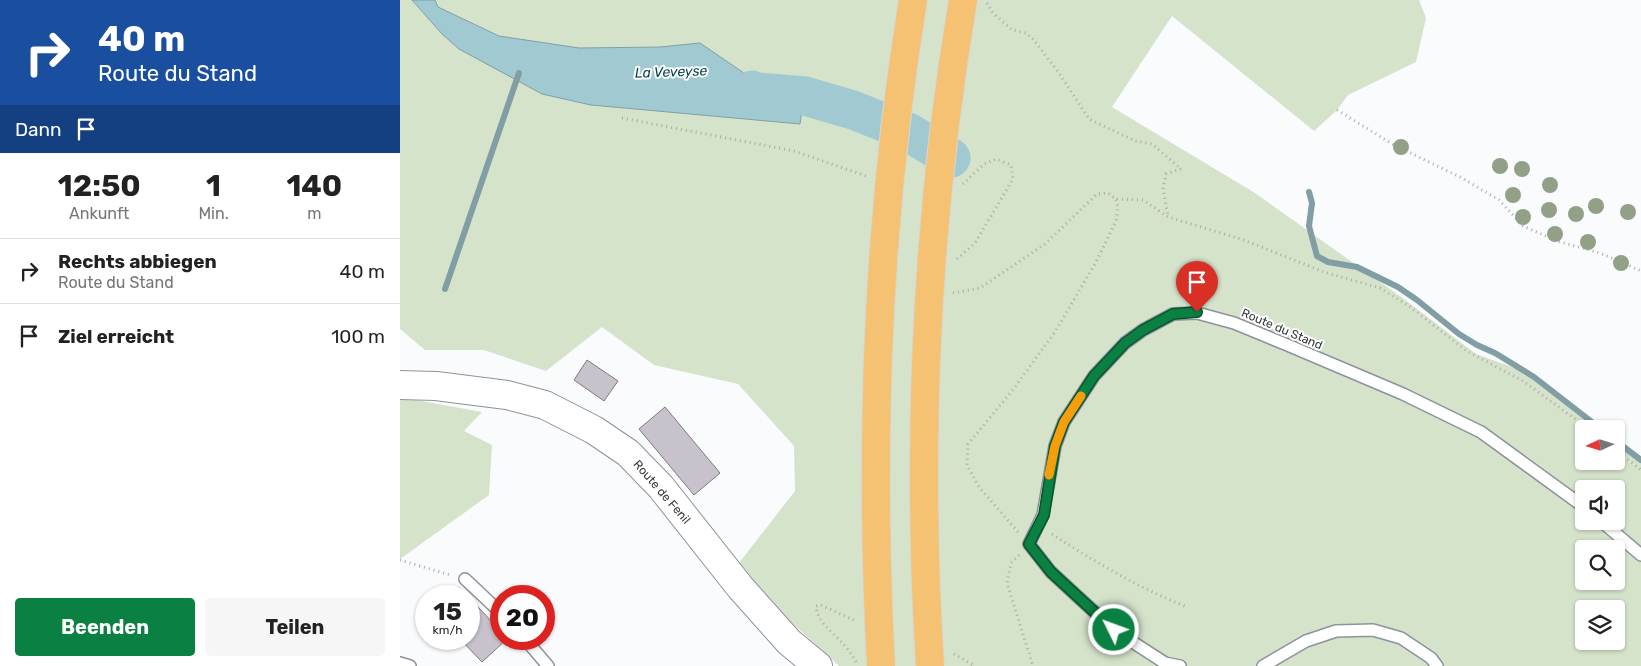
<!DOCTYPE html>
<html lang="de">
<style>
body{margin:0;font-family:Rubik,sans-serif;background:#f6f6f6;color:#222;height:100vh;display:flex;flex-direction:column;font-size:19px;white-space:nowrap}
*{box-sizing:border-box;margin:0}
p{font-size:16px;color:#767676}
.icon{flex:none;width:28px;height:28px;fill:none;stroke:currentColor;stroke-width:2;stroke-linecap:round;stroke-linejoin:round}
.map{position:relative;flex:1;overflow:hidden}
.panel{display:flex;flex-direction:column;background:#fff;width:400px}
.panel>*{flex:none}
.banner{background:#1a4fa0;color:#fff;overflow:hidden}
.needle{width:32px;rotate:266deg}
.controls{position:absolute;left:1175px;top:420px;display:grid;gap:10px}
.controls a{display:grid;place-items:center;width:50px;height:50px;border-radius:5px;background:#fff;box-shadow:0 1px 4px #0004;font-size:25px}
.speed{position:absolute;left:15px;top:585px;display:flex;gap:10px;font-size:25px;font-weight:700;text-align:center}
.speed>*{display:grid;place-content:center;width:65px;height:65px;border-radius:50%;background:#fff;box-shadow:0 1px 4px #0004;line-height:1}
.speed small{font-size:12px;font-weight:400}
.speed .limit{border:8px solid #d22;background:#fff;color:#111}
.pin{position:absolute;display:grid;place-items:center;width:42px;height:42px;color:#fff;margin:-51px -21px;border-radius:50% 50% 50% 0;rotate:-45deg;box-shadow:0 0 5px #0007}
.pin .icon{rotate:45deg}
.me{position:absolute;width:55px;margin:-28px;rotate:312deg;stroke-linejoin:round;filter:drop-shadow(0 0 4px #0008)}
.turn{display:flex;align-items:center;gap:18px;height:105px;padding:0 15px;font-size:22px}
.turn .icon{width:65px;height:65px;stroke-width:2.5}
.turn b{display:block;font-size:35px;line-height:42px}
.then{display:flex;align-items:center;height:48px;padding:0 15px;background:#0003;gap:10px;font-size:19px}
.eta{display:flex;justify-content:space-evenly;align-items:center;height:85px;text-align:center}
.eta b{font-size:30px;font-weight:700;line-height:35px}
.button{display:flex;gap:10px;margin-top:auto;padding:10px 15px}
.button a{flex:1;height:58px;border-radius:5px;background:#0b8043;color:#fff;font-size:20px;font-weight:700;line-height:58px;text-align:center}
.button a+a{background:#f6f6f6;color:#222}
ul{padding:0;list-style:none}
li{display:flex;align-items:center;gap:15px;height:65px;padding:0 15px;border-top:1px solid #e0e0e0}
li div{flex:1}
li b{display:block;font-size:19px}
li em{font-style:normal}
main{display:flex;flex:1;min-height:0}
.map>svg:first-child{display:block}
.green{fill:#d5e3cb;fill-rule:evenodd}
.water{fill:#a0c9d1;stroke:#809ea4}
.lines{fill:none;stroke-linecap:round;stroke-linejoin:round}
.stream{stroke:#809ea4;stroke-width:6}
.river{stroke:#a0c9d1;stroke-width:39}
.building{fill:#c8c2cc;stroke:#7d7881}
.lane-casing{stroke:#8d929b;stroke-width:14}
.secondary-casing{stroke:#8d929b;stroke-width:30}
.path{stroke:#a8aaad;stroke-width:3;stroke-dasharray:1 4;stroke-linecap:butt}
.lane{stroke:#fff;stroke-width:11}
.secondary{stroke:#fff;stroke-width:28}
.highway-bridge-casing{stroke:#d7d7d8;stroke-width:30;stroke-linecap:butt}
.highway-bridge{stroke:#f5c273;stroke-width:28}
.tree{fill:#92a088}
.route-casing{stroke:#07532c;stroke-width:12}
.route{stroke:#0b8043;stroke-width:9}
.slow{stroke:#f59e0b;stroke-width:9}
.labels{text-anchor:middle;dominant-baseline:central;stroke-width:4;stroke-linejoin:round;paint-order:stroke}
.street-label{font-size:12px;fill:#36383c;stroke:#fff}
.water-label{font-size:14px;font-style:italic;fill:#003f48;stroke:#fff}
</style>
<main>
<section class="panel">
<div class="banner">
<div class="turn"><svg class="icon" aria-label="right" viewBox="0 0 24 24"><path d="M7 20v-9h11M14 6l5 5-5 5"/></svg><div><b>40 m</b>Route du Stand</div></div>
<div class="then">Dann<svg class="icon" aria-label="arrive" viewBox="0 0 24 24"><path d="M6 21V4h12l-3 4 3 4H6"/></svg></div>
</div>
<div class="eta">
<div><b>12:50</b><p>Ankunft</p></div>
<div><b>1</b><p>Min.</p></div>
<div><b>140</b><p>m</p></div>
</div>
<ul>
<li><svg class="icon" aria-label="right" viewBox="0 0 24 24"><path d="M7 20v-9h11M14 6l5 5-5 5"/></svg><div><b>Rechts abbiegen</b><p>Route du Stand</p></div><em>40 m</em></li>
<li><svg class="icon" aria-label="arrive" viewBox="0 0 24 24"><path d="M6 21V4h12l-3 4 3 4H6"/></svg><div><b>Ziel erreicht</b></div><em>100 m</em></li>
</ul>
<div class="button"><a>Beenden</a><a>Teilen</a></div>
</section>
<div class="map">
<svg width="1241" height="666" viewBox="0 0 1241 666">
<rect width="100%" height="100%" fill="#fafbfd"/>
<path class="green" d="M0,0h12l30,34 100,60 49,11 209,19 5,-37 -48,-5 -57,-38 -40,3 -81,1 -80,-12 -61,-29 -3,-7h984l7,18 -10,44 -68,33 -11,15 -23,21 -142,-115 -60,91 143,86 145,103 76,58 50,18 77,57h-19v32h32v-23l25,19v209h-802l-58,-53 -42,-50 56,-72 -1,-45 -56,-62 -84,-19 -52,-38 -56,44 -62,-21h-59l-25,-21zM1184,489h32v32h-32zM1184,549h32v32h-32zM1184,609h32v32h-32z
M0,397l82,15 -18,19 28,14 -3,50 -89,64z"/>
<path class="water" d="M12,0h23l3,7 61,29 80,12 81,-1 40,-4 57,39 48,5 -5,37 -209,-19 -49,-11 -83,-45 -17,-15z"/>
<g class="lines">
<path class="stream" d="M909,192l3,11 -3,23 8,30 11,6 29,5 41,20 19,13 42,34 18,11 18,8 39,24 67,52
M45,289l74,-216
M1216,441l25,19"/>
<path class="river" d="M352,90l5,2 48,4 48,14 55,22 43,26"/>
</g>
<path class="building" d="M187,360l31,21 -14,20 -30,-21z
M265,407l55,66 -26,22 -55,-66z
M59,587l9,9h-19z
M69,597l32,35v7h6l-25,23 -22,-23h9z"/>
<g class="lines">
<g class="lane-casing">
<path id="lane" d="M1201,521l40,34
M65,579l36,34
M125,639l23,27
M0,663l10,3
M780,666l-15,-3 -51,-33 -63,-58 -22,-28 14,-29 12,-69 9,-24 30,-46 31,-33 18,-13 30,-16 24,-1 37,10 51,21 118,50 78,38 103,75
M863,666l43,-25 30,-10 37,-1 28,8 30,20 6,8"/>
</g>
<g class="secondary-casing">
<path id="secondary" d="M0,385l36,1 71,9 38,10 49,25 34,23 33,34 79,100 49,55 29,24"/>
</g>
<path class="path" d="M587,3l6,10 19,17 14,3 7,6 26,34 30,46 46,22 17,3 29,25 -15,5 -3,15 5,27
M937,110l57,35 68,33 37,22 24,26 34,15 43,12 41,18
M222,118l172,33 72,25
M557,259l18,-16 38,-64 -2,-14 -15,-6 -12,5 -21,20
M553,293l27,-5 65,-44 52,-50 11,-1 8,6 27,1 25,17 76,23 80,32 56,16 29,18 58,45 56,30 66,48
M1216,450l25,20
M618,532l-39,-45 -12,-22 1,-21 44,-53 43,-59 41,-70 20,-41 2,-13 -2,-9
M652,534c43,28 87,54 135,73
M619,555l-8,8 -4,20 26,83
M0,560l50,15
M554,654l21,12
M456,662c-4,-6 -7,-12 -12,-17 -10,-12 -27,-23 -28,-39l5,-1 35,16"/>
<use href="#lane" class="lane"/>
<use href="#secondary" class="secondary"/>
<g class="highway-bridge-casing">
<path id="highway-bridge" d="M481,666c-12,-223 -4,-446 32,-666
M530,666c-14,-223 -4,-446 33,-666"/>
</g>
<use href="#highway-bridge" class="highway-bridge"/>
</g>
<g class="tree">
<circle cx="1001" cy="147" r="8"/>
<circle cx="1100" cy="166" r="8"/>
<circle cx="1122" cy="169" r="8"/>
<circle cx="1150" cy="185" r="8"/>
<circle cx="1113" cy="195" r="8"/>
<circle cx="1196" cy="206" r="8"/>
<circle cx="1149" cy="210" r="8"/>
<circle cx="1228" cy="212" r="8"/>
<circle cx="1176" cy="214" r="8"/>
<circle cx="1123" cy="217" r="8"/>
<circle cx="1155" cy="234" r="8"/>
<circle cx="1188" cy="242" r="8"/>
<circle cx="1221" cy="263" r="8"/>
</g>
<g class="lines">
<g class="route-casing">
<path id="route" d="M714,630l-63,-58 -22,-28 15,-29 11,-69 9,-24 30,-46 31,-33 18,-13 30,-16 24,-2"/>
</g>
<use href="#route" class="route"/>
<path class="slow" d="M649,475l6,-29 9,-24 17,-26"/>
</g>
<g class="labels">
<g class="street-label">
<text transform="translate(882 329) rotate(23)">Route du Stand</text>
<text transform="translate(262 492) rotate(49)">Route de Fenil</text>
</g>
<g class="water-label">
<text transform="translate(271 72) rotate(-2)">La Veveyse</text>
</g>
</g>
</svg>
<div class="controls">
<a><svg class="needle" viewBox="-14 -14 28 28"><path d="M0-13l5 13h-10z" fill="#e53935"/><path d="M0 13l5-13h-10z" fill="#767676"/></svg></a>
<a><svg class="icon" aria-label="sound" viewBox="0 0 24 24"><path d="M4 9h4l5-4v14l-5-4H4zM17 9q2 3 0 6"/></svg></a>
<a><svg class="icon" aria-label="search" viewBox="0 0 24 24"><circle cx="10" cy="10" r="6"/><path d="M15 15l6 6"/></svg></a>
<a><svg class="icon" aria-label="layers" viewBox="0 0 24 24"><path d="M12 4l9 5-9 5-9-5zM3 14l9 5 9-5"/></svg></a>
</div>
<div class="speed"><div>15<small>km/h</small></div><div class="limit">20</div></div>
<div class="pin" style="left:797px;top:312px;background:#d93025"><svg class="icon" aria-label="arrive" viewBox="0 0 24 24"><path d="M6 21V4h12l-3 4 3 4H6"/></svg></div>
<svg class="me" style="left:714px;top:630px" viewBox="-20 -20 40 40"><circle r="17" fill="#0b8043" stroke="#fff" stroke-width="3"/><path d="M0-11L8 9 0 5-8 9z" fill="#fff"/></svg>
</div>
</main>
